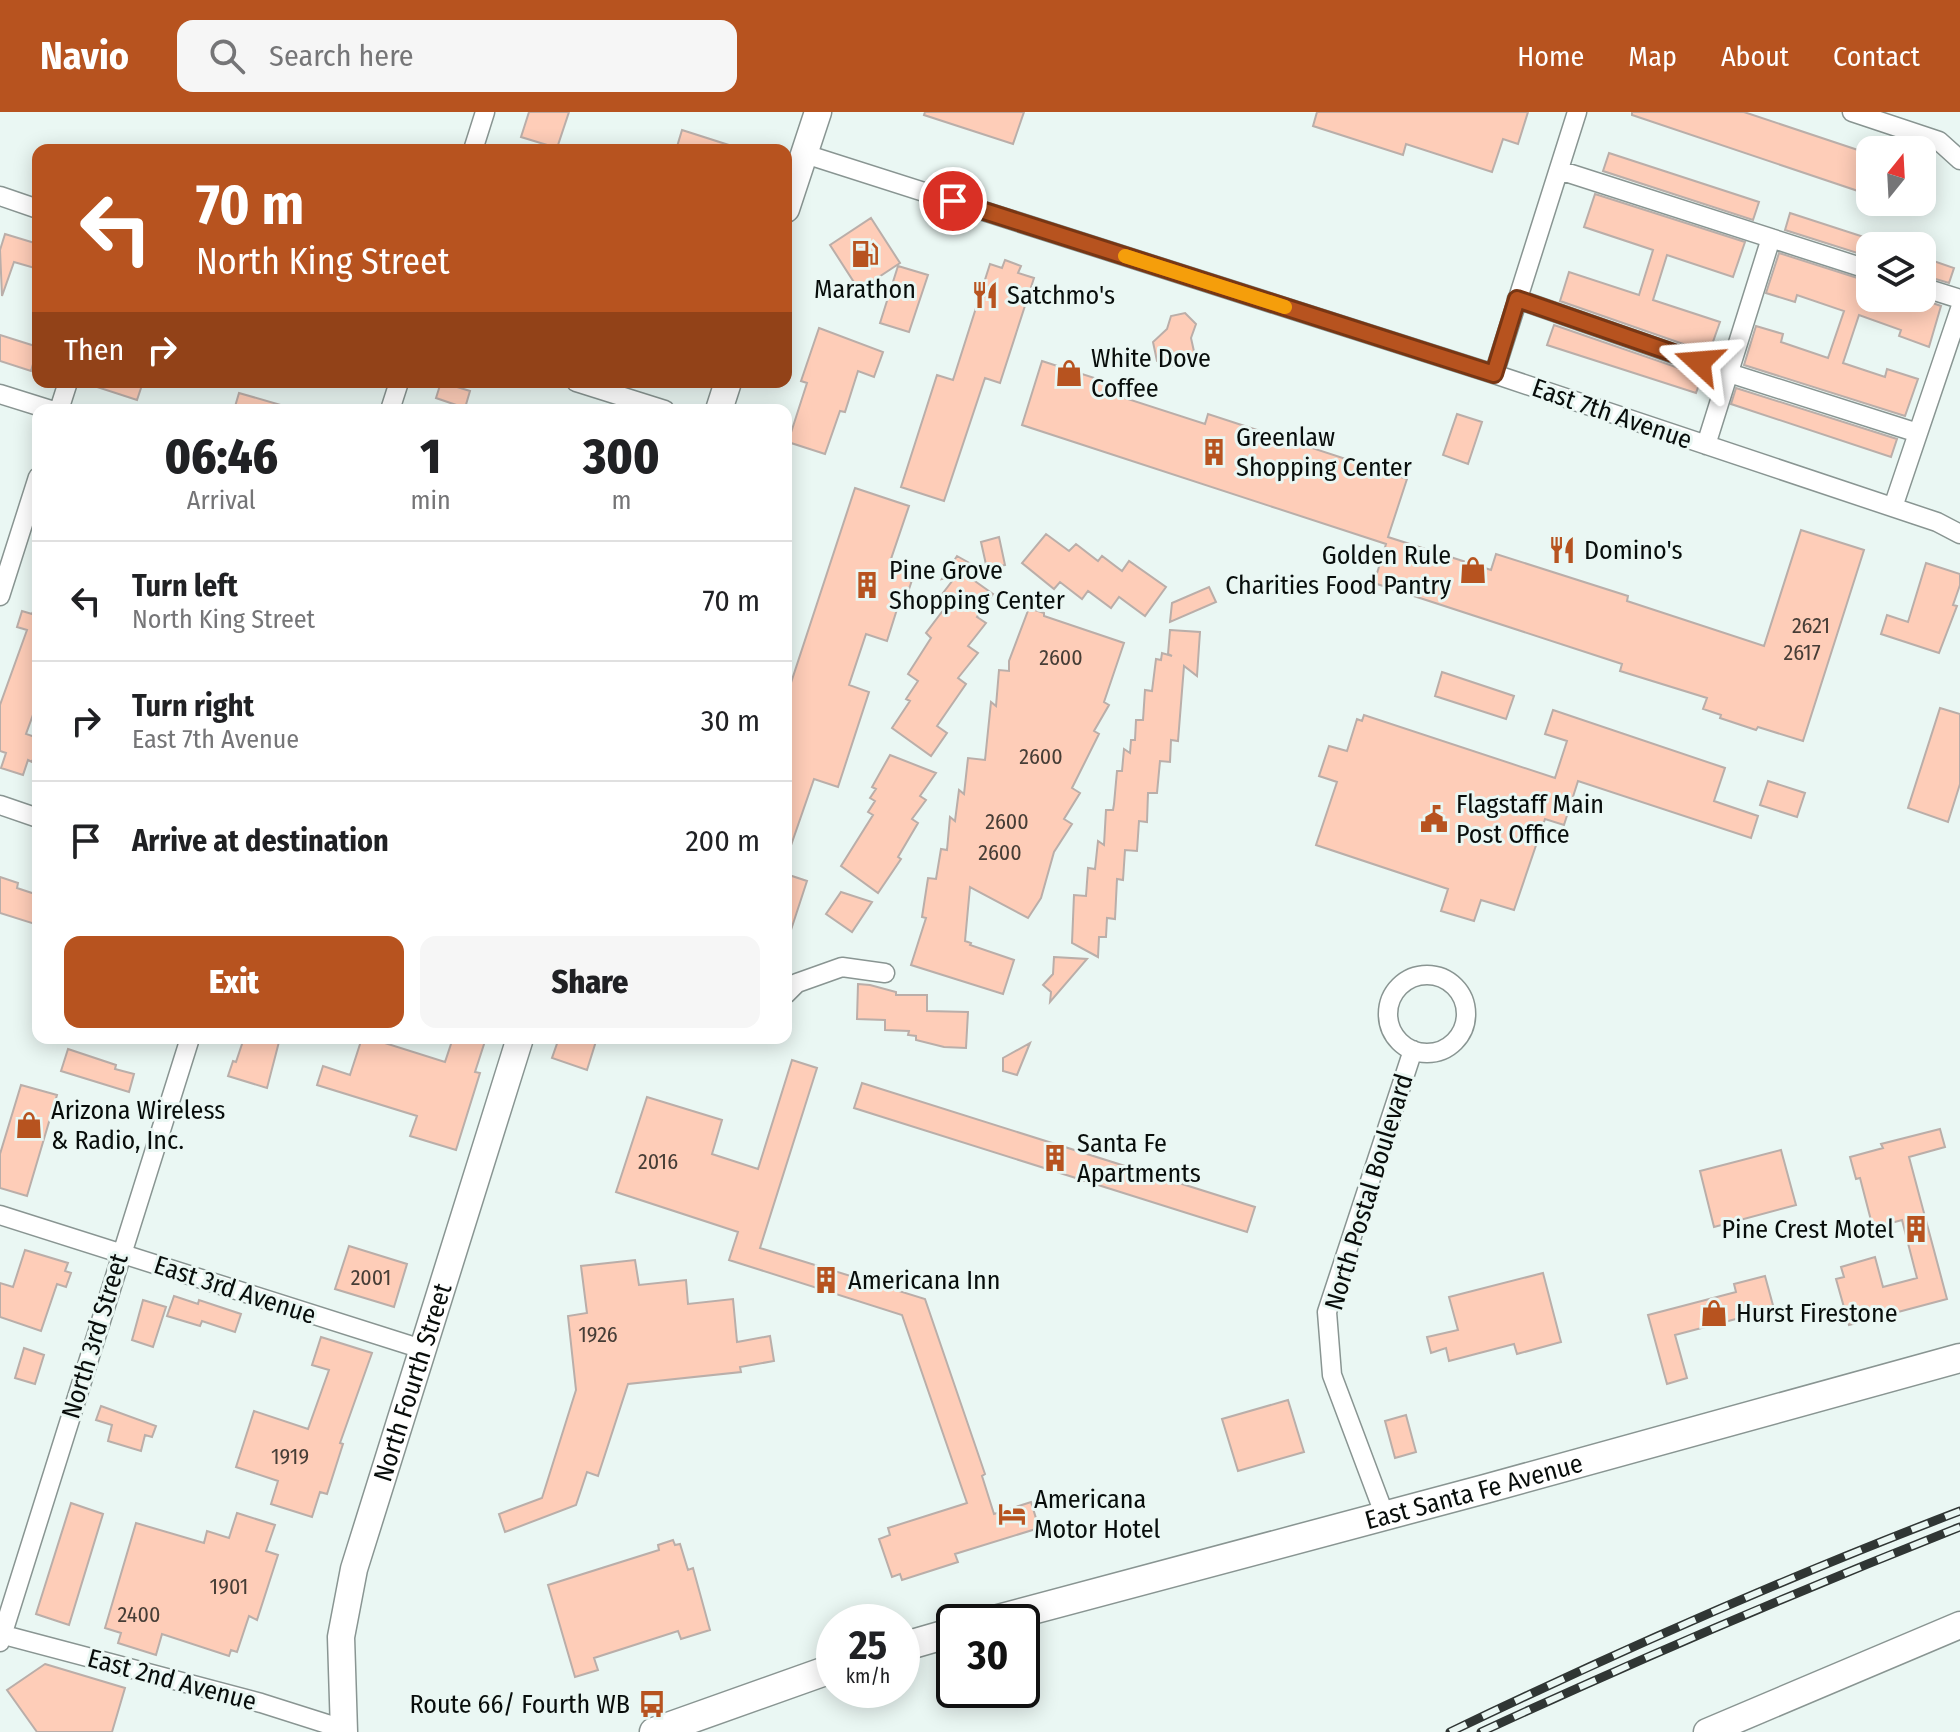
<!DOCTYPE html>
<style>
body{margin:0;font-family:"Fira Sans Condensed",sans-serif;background:#f6f6f6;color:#202124;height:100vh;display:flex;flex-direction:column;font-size:30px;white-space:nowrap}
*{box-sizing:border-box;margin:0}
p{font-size:26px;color:#757577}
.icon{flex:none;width:44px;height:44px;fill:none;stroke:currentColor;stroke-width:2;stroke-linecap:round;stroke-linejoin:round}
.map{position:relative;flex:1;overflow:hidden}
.sheet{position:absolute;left:32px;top:292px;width:760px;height:640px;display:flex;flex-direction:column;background:#fff;border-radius:16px;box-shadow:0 4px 20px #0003}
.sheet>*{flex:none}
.hud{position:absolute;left:32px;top:32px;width:760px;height:244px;border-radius:16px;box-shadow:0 4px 20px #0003;background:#b7531f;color:#fff;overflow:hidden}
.needle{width:52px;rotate:18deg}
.fabs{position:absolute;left:1856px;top:24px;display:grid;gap:16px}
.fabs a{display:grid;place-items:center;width:80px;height:80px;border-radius:16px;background:#fff;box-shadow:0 4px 20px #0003;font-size:40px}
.speed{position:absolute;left:816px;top:1492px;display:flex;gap:16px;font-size:40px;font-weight:700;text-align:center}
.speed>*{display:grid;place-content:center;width:104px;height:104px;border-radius:50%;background:#fff;box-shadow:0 4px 20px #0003;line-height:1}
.speed small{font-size:20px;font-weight:400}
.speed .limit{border:4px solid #111;border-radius:12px;background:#fff;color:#111}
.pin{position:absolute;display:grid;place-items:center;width:68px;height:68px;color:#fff;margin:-34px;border:4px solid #fff;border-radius:50%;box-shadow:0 2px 8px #0007}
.me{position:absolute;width:88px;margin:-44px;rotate:289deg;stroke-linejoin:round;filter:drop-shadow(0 0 6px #0008)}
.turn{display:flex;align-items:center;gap:28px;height:168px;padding:0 32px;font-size:36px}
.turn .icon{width:104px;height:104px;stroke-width:2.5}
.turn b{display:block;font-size:56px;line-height:68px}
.then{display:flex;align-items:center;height:76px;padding:0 32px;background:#0003;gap:16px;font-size:30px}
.eta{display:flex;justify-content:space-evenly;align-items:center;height:136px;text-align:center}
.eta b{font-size:48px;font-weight:800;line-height:56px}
.cta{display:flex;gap:16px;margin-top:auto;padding:16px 32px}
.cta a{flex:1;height:92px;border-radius:16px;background:#b7531f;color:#fff;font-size:32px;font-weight:800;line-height:92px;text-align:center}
.cta a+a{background:#f6f6f6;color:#202124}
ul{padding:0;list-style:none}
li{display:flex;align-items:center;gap:24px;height:120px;padding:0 32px;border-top:2px solid #e0e0e0}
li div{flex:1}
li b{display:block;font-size:30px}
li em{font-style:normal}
header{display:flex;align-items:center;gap:48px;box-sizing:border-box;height:112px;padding:0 40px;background:#b7531f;color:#fff}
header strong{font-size:38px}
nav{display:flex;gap:44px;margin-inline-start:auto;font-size:28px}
.search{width:560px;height:72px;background:#f6f6f6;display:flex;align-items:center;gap:20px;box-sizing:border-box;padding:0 28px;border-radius:16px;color:#757577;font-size:30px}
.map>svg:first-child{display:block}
.building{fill:#fecdb8;stroke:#baaea9;stroke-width:2}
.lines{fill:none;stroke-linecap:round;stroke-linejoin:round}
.street-casing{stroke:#899592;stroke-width:21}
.secondary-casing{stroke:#899592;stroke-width:29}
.primary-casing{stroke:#899592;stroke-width:31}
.street{stroke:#fff;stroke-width:18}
.secondary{stroke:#fff;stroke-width:26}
.primary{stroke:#fff;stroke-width:28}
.rail-casing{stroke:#303634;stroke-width:9}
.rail{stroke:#eaf7f3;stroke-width:6;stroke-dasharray:18;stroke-linecap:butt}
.route-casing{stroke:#773614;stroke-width:20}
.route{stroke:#b7531f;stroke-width:14}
.slow{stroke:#f59e0b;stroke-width:14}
.labels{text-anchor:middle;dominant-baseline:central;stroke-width:6;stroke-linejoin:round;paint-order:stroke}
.number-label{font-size:22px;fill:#463d36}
.poi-label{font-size:26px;fill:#080d0b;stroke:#eaf7f3;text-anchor:start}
.street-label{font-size:26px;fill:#080d0b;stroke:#eaf7f3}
</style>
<header>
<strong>Navio</strong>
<div class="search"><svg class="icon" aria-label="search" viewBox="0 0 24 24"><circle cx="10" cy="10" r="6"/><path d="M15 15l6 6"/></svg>Search here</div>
<nav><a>Home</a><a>Map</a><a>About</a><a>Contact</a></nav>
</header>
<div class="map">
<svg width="1960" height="1620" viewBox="0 0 1960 1620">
<rect width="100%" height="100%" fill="#eaf7f3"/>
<path class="building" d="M529,0h40l-12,36 -36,-11z
M925,0h99l-11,32 -89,-29z
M1317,0h211l-10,32 -15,-5 -11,33 -86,-28 -3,11 -90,-29z
M1632,0h112l126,42v41l-238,-80z
M682,18l53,17 -1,3h-58z
M1609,41l150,49 -6,18 -150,-49z
M1595,82l150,48 -12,35 -66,-22 -14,45 67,22 -11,31 -149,-52 9,-29 70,23 14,-45 -69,-23z
M1790,101l80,26v18l-85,-27z
M871,106l29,45 -41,27 -29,-45z
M5,122l33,10v25l-24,-7 -12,34 -2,-46z
M1779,141l91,29v16h48l23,8 -12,41 -30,-11 2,-6 -42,-15 -16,48 42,14 2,-8 31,10 -13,37 -161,-51 12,-39 27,8 -2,8 47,16 16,-47 -47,-16 -2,7 -29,-9z
M1922,145l32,11 -5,15 -27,-8z
M1005,148l16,6 -3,7 16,5 -34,105 -15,-5 -41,123 -43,-14 36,-112 16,5 37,-116 12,4z
M898,154l30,9 -19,57 -29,-9z
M1185,201l11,11 -5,14 4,18 -14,12 -24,-7 -4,-19 14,-13 4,-13z
M1554,213l148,51 -6,17 -149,-48z
M819,216l64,24 -9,25 -16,-6 -13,41 -5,-1 -15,43 -37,-12 19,-59 -6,-2z
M0,223l38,12 -7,24 -31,-10z
M1042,249l68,22 -4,9 99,32 3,-10 199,65 -19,58 103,33 5,-16 132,42 -1,5 137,45 37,-116 63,20 -61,191 -45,-14 -2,3 -36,-12 1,-3 -18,-6 4,-11 -87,-27 2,-7 -248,-81 12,-39 -364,-119z
M91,270h52l-6,18 -46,-15z
M441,270l29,9 -5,17 -29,-10z
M1736,276l161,51 -6,18 -160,-53z
M239,281l45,13 -1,4h-49z
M1457,302l25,8 -14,42 -25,-9z
M855,376l54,18 -18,53 25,9 -12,36 -5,-1 -12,38 -21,-7 -17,51 20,7 -31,95 -24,-8 -26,75h-2v-156z
M1046,422l23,17 7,-7 22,17 4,-5 20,15 7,-10 37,26 -21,29 -26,-19 -8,11 -23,-17 -6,8 -22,-17 -6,7 -32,-26z
M999,425l6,28 -18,4 -6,-27z
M957,444l25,14 -17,4 28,20 -16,23 9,6 -18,23 10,7 -20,25 8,6 -29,42 10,7 -16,23 -39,-28 18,-27 -4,-2 12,-18 -10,-7 23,-36 -5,-5 18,-24 -8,-7 20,-26 -14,3z
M1926,451l34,11v11l-7,20 4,1 -18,47 -58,-19 6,-19 21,7z
M1209,475l7,15 -46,20 2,-19z
M36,492h2v97l-12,33 12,4v6l-6,18 -4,-2 -5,15 -22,-7 5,-15 -6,-2v-46l27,-75 -10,-3 5,-16 10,3z
M1029,496l15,5v3l80,27 -20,59 5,3 -15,26 5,3 -27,54 8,5 -16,26 8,5 -18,28 -13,46 -13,20 -58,-31 -5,54 6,2 -1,2 44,15 -11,34 -92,-29 15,-47 -4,-1 6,-39 8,1 5,-30 6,1 3,-33 5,4 4,-31 5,4 4,-36 17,2 6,-58 5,4 3,-36 10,1v-10z
M1170,518l30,2 -3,44 -13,-10 -6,75 -7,-1 -1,22 -10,-1 -3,32h-9l-1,29 -8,-1 -2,30 -12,-1 -2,30 -6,-1 -2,40 -8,-1 -1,19h-7l-1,20 -26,-14 2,-48 12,1 2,-28 7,1 3,-28 6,4 2,-35h7l1,-6 3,-33h5l2,-22 6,4 1,-13h4l1,-20h7l2,-30 7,1 4,-32 5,1 1,-7 10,3 -4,-2z
M1442,560l72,24 -8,23 -71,-23z
M1940,596l20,6v70l-12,38 -40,-14z
M1553,598l172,58 -11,33 44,15 -7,22 -173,-57 -14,44 -19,-6 -31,91 -33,-10 -7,21 -33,-10 7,-22 -132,-44 21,-63 -18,-6 10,-30 18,5 10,-32 5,2 2,-6 191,63 12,-37 -22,-7z
M890,643l46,18 -16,23 6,4 -14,19 6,4 -20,34 3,2 -23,34 -37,-27 32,-51 -5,-3 7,-11 -5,-3 6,-9 -4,-2z
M1768,669l37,12 -8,24 -37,-12z
M786,762l21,7 -18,55 -3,-1z
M0,765l18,6 -1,5 21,7v30l-38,-12z
M841,780l31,10 -20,30 -26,-18z
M1054,845l33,2 -37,43 1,-10 -8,-7 10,-11z
M858,872l12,1 26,7v3h31v16l41,1 -2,36 -22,-1 -28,-7v-4l-8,-1 1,-4 -24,-1v-10l-28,-1z
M244,926h36l-13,50 -39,-12 5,-15 3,1z
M362,926h7l76,24 8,-24h33l-11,34 5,1 -24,77 -46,-14 7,-20 -100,-31 6,-19 27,9z
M559,926h38l-10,32 -35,-12z
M1030,931l-13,32 -14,-4v-13z
M68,937l48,16 -1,4 19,5 -5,18 -68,-21z
M792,948l25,8 -57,180 165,51 60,175 -3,2 12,38 37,-12 8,26 -84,26 3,8 -56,18 -2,-6 -8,3 -13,-38 11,-4 -2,-7 79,-25 -65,-188 -173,-55 9,-28 -122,-40 31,-95 75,23 -10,34 46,15z
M862,971l393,124 -8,25 -393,-124z
M21,973l36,10 -30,101 -27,-8v-34z
M1940,1017l5,18 -36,10 38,142 -98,26 -13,-46 8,-2 -3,-10 34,-10 8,30 34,-9 -15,-58 -29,8 -13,-50 -4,1 -6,-22 33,-9 -2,-4z
M1781,1038l15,55 -82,22 -14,-56z
M349,1134l58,18 -13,43 -59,-18z
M25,1138l43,13 -3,8 6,2 -5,14 -9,-3 -16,47 -41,-14v-34l13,4z
M635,1148l4,25 47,-5 2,24 45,-5 4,43 33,-6 4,25 -34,6 1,5 -113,12 -30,92 -11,-4 -11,33 -71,27 -6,-18 43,-16 34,-108 -8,-74 19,-3 -6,-47z
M1543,1161l18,69 -44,12 -3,-10 -65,17 -3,-13 -15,5 -4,-16 31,-7 -9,-33z
M1765,1164l9,33 -99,26 12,43 -20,6 -19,-69 88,-23 -2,-8z
M174,1184l24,8 1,-4 42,14 -6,18 -33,-11 -2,5 -33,-10z
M143,1188l23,7 -13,40 -21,-7z
M321,1225l51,16 -32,90 3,1 -16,50 -7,-2 -8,25 -41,-13 7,-23 -42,-14 18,-56 54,18 21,-59 -17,-5z
M24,1236l20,7 -9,29 -20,-6z
M1288,1288l16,52 -66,19 -16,-52z
M101,1294l55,20 -4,11 -7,-2 -4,16 -33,-10 4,-16 -16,-5z
M1406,1303l10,37 -21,6 -10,-37z
M71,1391l32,11 -34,111 -33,-11z
M237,1401l38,12 -9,26 12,4 -21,65 -8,-4 -12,36 -6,-2 -2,6 -67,-22 -6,21 -38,-12 3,-10 -16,-5 31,-105 68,20 3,-12 22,7z
M673,1428l2,5 5,-1 8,26 5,-2 17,62 -29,9 -3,-8 -84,27 4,12 -23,7 -27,-92 111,-35 -1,-5z
M45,1552l80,24 -13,44h-75l-30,-42z"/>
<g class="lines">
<g class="street-casing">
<path id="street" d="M1852,0l87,29 21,19
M473,38l12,-38
M805,42l689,220 443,148 23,12
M1559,58l311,100
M0,84l38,13
M1922,175l38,12
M1517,187l212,74 189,60
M1494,262l83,-262
M576,270l89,28
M0,282l51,16
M59,298l9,-28
M390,298l9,-28
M1706,333l65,-207
M1893,395l67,-198
M0,484l38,-119
M0,693l38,13
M1388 902a39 39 0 1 1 78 0a39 39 0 1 1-78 0Z
M786,882l11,-11 45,-16 43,6
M0,1103l425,135
M1385,1404l-53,-141 -5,-63 86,-262
M0,1522l261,69 82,26
M0,1530l190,-604"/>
</g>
<g class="secondary-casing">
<g id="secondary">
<path d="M786,97l32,-97"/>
<path d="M719,298l9,-28"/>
<path id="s1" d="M344,1620l-3,-95 13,-68 166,-531"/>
<path d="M1707,1620l253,-107"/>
</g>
</g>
<g class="primary-casing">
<g id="primary">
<path id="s2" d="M987,1510l498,-133 475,-131"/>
<path d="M902,1535l52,-15"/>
<path d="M654,1620l180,-64"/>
</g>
</g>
<use href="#street" class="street"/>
<use href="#secondary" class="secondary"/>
<use href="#primary" class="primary"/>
<g class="rail-casing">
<path id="rail" d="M1450,1620c167,-80 337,-155 510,-221
M1481,1620c158,-73 317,-141 479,-205"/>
</g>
<use href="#rail" class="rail"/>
</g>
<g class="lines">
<g class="route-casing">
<path id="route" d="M953,89l541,173 23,-75 182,63"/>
</g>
<use href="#route" class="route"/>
<path class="slow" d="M1125,144l160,51"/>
</g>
<defs>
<g id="fuel-bare" transform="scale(2.16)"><path d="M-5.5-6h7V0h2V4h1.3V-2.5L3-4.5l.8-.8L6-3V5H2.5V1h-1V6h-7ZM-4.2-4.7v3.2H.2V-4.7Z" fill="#b7531f" stroke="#eaf7f3" stroke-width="2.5" paint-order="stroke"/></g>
<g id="restaurant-bare" transform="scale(2.16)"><path d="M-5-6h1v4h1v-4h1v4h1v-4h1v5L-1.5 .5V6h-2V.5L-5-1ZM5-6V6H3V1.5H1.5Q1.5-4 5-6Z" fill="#b7531f" stroke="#eaf7f3" stroke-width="2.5" paint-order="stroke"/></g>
<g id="shop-bare" transform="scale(2.16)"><path d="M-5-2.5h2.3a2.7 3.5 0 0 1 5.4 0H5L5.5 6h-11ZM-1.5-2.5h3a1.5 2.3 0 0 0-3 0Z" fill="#b7531f" stroke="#eaf7f3" stroke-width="2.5" paint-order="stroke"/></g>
<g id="building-bare" transform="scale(2.16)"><path d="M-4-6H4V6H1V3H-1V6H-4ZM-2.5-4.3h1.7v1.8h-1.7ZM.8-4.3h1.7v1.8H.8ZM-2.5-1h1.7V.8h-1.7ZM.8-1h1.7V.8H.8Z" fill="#b7531f" stroke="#eaf7f3" stroke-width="2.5" paint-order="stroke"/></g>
<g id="civic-bare" transform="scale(2.16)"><path d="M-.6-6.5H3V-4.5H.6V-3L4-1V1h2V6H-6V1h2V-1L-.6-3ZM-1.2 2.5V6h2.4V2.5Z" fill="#b7531f" stroke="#eaf7f3" stroke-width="2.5" paint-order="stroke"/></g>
<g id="hotel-bare" transform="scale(2.16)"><path d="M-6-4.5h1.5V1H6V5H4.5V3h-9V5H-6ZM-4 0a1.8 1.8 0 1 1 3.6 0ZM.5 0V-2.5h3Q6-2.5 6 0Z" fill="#b7531f" stroke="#eaf7f3" stroke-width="2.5" paint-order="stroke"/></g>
<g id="bus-bare" transform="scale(2.16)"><path d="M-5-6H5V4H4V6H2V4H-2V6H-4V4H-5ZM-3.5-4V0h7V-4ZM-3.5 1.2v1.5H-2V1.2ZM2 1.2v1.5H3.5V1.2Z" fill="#b7531f" stroke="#eaf7f3" stroke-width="2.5" paint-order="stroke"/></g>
</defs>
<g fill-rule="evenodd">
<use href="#fuel-bare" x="865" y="142"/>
<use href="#restaurant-bare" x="985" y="183"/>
<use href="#shop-bare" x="1069" y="261"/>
<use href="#building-bare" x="1214" y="340"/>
<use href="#restaurant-bare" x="1562" y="438"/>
<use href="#shop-bare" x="1473" y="458"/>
<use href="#building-bare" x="867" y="473"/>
<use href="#civic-bare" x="1434" y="707"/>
<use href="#shop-bare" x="29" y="1013"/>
<use href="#building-bare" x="1055" y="1046"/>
<use href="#building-bare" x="1916" y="1117"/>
<use href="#building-bare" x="826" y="1168"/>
<use href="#shop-bare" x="1714" y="1201"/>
<use href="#hotel-bare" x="1012" y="1402"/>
<use href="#bus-bare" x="652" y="1592"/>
</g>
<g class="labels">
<g class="number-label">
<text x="1811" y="513">2621</text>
<text x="1802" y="540">2617</text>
<text x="1061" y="545">2600</text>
<text x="1041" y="644">2600</text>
<text x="1007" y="709">2600</text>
<text x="1000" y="740">2600</text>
<text x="658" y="1049">2016</text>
<text x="371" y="1165">2001</text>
<text x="598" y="1222">1926</text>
<text x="290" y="1344">1919</text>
<text x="229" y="1474">1901</text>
<text x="139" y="1502">2400</text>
</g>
<g class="poi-label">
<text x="865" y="177" text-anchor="middle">Marathon</text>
<text x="1007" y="183">Satchmo's</text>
<text x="1091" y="246">White Dove<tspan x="1091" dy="30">Coffee</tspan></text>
<text x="1236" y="325">Greenlaw<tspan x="1236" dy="30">Shopping Center</tspan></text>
<text x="1584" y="438">Domino's</text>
<text x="1451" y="443" text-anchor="end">Golden Rule<tspan x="1451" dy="30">Charities Food Pantry</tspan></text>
<text x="889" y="458">Pine Grove<tspan x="889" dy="30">Shopping Center</tspan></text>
<text x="1456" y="692">Flagstaff Main<tspan x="1456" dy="30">Post Office</tspan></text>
<text x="51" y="998">Arizona Wireless<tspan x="51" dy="30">&amp; Radio, Inc.</tspan></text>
<text x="1077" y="1031">Santa Fe<tspan x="1077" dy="30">Apartments</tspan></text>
<text x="1894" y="1117" text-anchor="end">Pine Crest Motel</text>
<text x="848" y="1168">Americana Inn</text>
<text x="1736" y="1201">Hurst Firestone</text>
<text x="1034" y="1387">Americana<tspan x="1034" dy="30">Motor Hotel</tspan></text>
<text x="630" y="1592" text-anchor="end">Route 66/ Fourth WB</text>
</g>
<g class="street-label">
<text transform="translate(1612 302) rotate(19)">East 7th Avenue</text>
<text transform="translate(1369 1080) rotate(-73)">North Postal Boulevard</text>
<text transform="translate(235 1178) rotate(18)">East 3rd Avenue</text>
<text transform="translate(95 1224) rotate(-73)">North 3rd Street</text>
<text stroke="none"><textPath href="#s1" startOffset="360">North Fourth Street</textPath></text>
<text stroke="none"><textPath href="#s2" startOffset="504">East Santa Fe Avenue</textPath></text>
<text transform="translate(172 1568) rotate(15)">East 2nd Avenue</text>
</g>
</g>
</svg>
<div class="fabs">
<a><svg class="needle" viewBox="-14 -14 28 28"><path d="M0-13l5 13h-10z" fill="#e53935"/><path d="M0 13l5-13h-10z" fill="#757577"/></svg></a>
<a><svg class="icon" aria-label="layers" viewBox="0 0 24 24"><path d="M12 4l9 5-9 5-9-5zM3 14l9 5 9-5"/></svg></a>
</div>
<div class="speed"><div>25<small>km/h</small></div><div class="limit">30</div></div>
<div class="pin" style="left:953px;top:89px;background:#d93025"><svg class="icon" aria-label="arrive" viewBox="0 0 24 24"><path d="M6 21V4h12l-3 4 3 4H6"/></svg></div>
<svg class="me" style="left:1699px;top:250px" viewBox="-20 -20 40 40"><path d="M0-17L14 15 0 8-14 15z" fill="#b7531f" stroke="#fff" stroke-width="4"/></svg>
<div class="hud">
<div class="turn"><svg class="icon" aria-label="left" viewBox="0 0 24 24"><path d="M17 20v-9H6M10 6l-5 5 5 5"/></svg><div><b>70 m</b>North King Street</div></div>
<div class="then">Then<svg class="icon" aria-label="right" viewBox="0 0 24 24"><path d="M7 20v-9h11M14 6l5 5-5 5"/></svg></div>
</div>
<section class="sheet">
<div class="eta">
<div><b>06:46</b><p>Arrival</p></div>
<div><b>1</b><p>min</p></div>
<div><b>300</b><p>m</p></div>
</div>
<ul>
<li><svg class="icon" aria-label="left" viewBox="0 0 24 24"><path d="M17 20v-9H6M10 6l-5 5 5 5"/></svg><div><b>Turn left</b><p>North King Street</p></div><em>70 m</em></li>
<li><svg class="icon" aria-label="right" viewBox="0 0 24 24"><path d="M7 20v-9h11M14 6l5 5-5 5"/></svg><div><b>Turn right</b><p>East 7th Avenue</p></div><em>30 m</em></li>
<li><svg class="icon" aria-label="arrive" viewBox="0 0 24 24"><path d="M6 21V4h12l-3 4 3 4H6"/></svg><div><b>Arrive at destination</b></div><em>200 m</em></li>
</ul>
<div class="cta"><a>Exit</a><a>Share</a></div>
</section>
</div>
